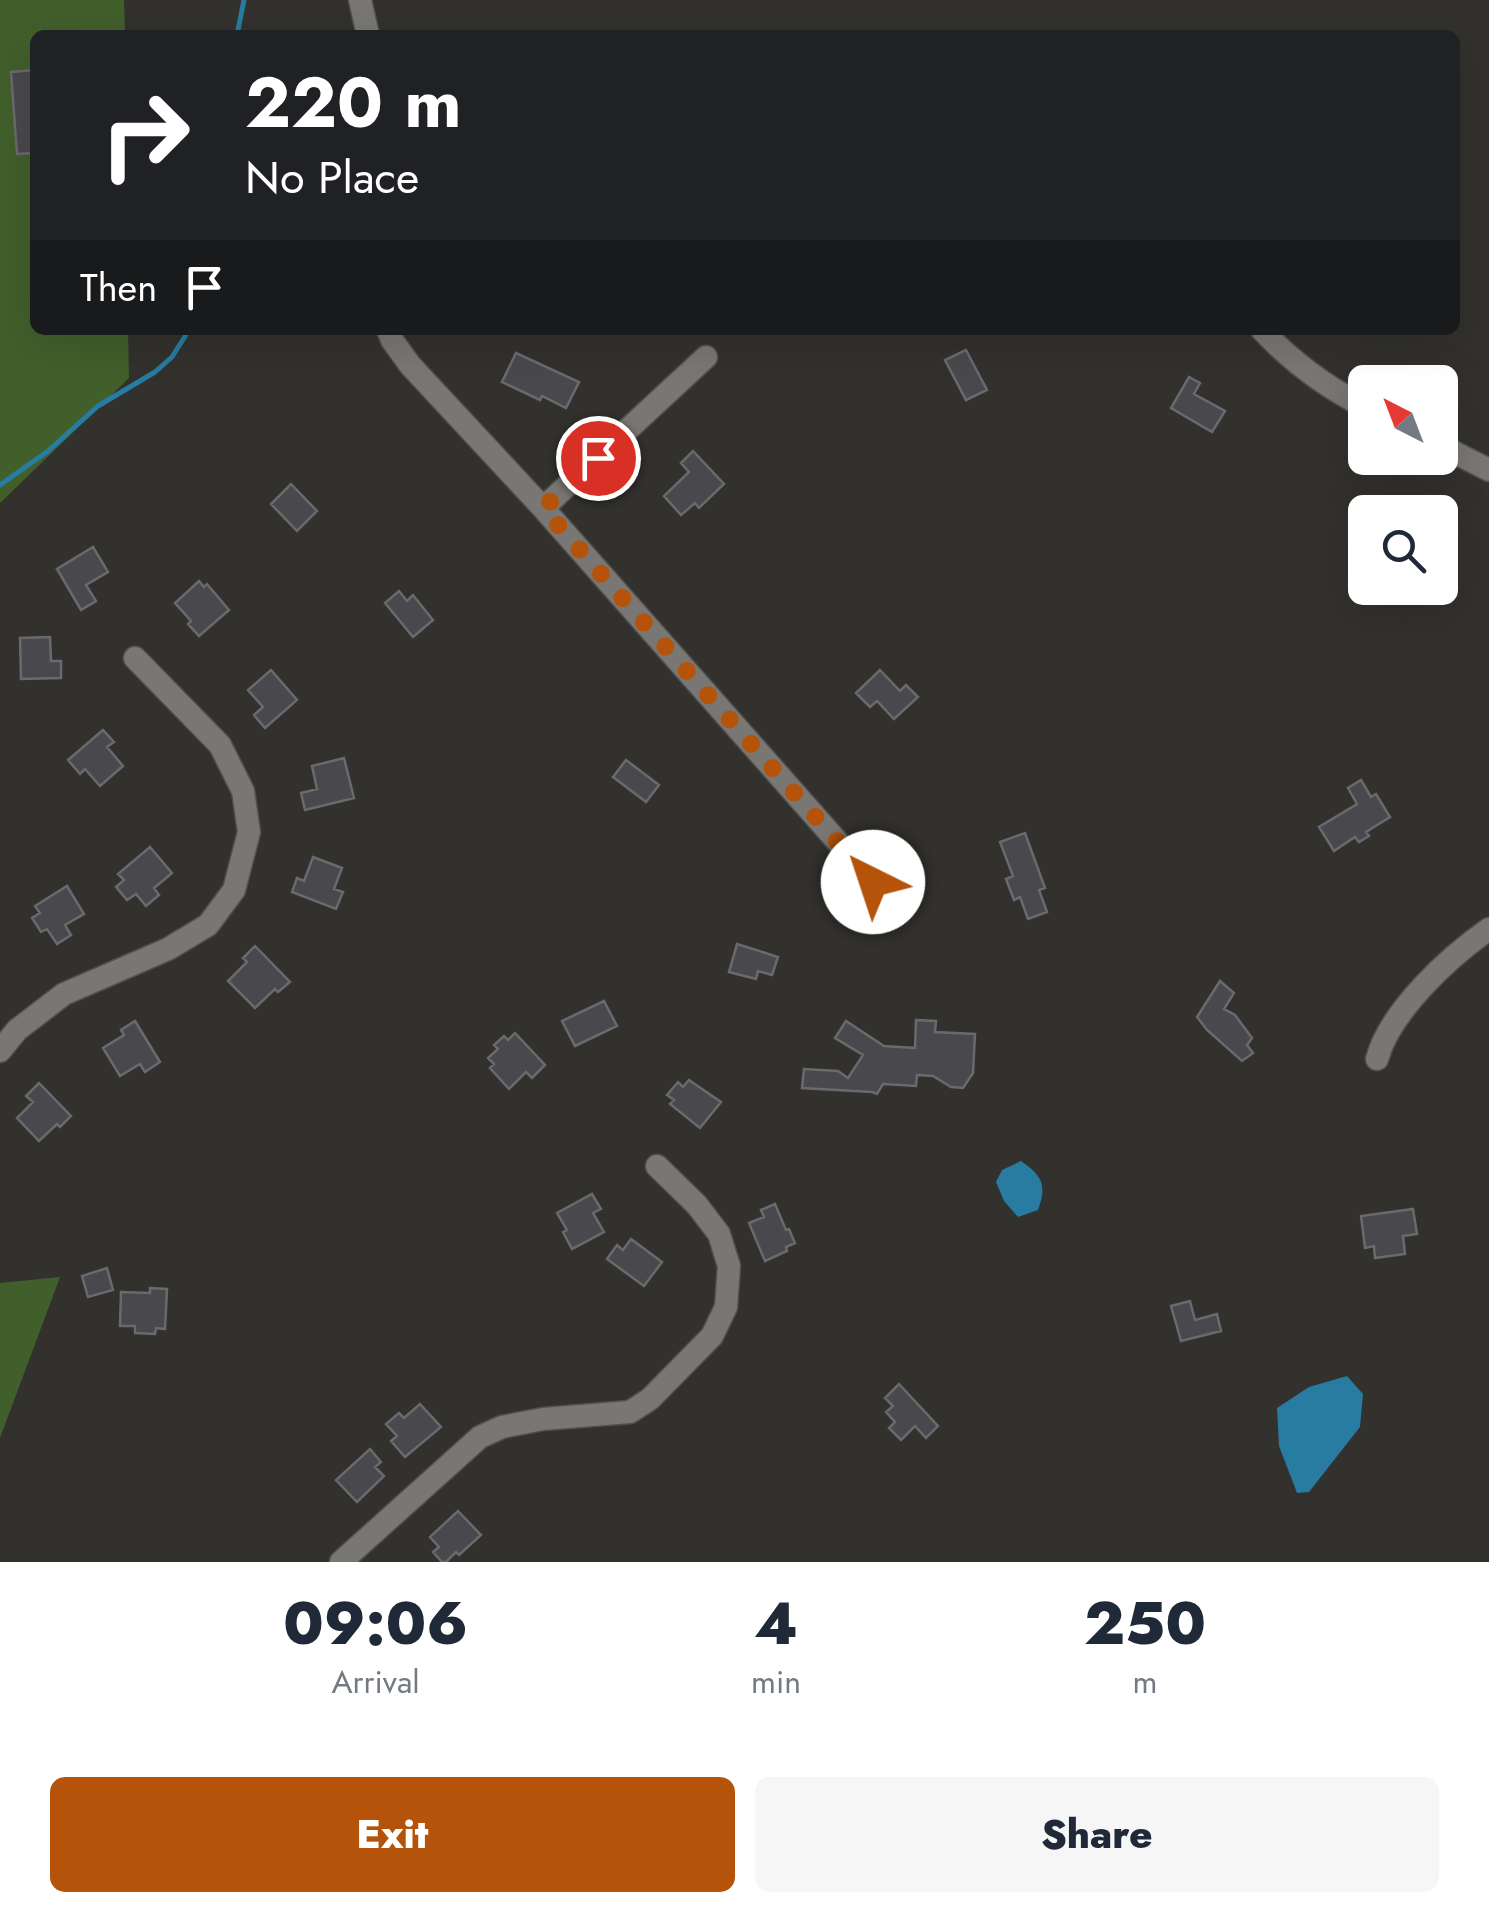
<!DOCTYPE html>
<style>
body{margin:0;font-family:Jost,sans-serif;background:#f6f6f7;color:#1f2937;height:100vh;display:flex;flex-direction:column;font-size:38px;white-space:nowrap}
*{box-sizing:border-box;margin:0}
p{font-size:32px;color:#747a83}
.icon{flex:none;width:55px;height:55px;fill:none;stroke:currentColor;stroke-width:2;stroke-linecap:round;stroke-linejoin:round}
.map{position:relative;height:1562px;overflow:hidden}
.side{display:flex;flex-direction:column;background:#fff;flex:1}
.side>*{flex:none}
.guide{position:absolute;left:30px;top:30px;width:1430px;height:305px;border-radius:15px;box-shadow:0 10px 40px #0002;background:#202124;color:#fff;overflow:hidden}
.needle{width:65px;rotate:318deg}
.controls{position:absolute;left:1348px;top:365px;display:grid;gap:20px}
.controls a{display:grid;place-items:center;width:110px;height:110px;border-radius:15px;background:#fff;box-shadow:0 10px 40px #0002;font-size:50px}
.pin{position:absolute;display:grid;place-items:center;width:85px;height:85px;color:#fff;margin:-42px;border:5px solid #fff;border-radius:50%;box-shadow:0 2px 10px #0007}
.me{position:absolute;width:110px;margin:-55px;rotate:319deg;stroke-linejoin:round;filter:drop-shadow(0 0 8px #0008)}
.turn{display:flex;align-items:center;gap:35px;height:210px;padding:0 50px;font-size:45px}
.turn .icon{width:130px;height:130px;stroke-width:2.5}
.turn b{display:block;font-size:70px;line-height:85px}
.then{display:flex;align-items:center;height:95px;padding:0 50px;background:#0003;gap:20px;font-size:38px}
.eta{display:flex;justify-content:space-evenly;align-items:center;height:170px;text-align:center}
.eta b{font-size:60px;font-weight:800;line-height:70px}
.button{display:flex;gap:20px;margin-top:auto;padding:20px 50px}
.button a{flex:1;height:115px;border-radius:15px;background:#b45309;color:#fff;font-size:40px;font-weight:800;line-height:115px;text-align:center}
.button a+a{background:#f6f6f7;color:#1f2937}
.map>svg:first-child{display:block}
.green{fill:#415f2b}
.water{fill:#287ba1}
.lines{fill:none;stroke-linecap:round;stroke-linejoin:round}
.stream{stroke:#287ba1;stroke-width:5}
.building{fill:#49494d;stroke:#6a696d;stroke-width:2.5}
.minor-casing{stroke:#504f4d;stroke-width:25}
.minor{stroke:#797773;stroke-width:22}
.route{stroke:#b45309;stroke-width:18;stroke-dasharray:0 32.4}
</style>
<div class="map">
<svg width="1489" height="1562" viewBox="0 0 1489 1562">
<rect width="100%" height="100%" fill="#32312d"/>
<path class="green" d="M0,0h124l1,35h-90v295h93l1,48 -129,125z
M60,1277l-60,161v-155z"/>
<path class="water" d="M1021,1161c22,15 26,25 17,49l-20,7 -14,-16 -8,-19 6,-12z
M1347,1376l16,18 -3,33 -51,65 -12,1 -18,-47 -2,-38 32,-21z"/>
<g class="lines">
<path class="stream" d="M237,35l7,-35
M0,485l48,-34 50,-45 57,-34 17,-15 17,-27"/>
</g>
<path class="building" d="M34,70l1,83 -18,1 -6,-82z
M966,350l21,40 -21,10 -21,-40z
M516,353l63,29 -13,26 -24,-12 -2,4 -38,-18z
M1189,377l11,6 -6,11 31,17 -13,21 -41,-24z
M693,451l31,33 -25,24 -4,-5 -14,12 -17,-19 25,-24 -8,-9z
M291,484l26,27 -20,20 -26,-27z
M93,547l15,25 -22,13 10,16 -15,9 -24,-41z
M199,581l5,6 3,-3 22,26 -30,26 -11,-12 3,-3 -16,-18z
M399,591l8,10 6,-6 20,25 -20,17 -28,-34z
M50,637l1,24h10v17l-40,1 -1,-41z
M271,670l26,30 -32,28 -11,-13 9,-8 -15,-17z
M880,670l20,21 6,-6 12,12 -24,22 -17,-18 -7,6 -14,-14z
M103,730l11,12 -7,5 16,19 -23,20 -15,-17 -5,5 -12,-14z
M344,758l10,40 -49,12 -4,-17 16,-4 -5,-23z
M626,760l33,25 -13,17 -33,-25z
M1361,780l10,17 5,-3 14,23 -24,15 3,4 -10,6 -4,-5 -21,14 -15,-24 38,-23 -9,-16z
M1025,833l20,55 -6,2 8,22 -19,7 -8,-22 -6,3 -8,-21 7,-3 -13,-34z
M150,847l22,26 -18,15 5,7 -13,11 -10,-12 -9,6 -11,-13 8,-7 -6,-6z
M313,857l29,11 -8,21 9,3 -7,17 -44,-17 5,-14 7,3z
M67,886l17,28 -19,11 6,10 -14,9 -10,-15 -6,3 -9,-14 8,-5 -5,-7z
M737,944l41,13 -6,18 -14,-4 -2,8 -27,-7z
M255,946l35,36 -12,10 -3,-3 -20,19 -27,-27 19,-19 -4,-4z
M1220,981l14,12 -10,16 11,6 17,23 -5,7 6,8 -11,8 -35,-31 -10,-13z
M604,1001l13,25 -42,20 -13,-25z
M916,1020l20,1 -1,11 40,2 -2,39 -10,15 -12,-1 -18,-11 -16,-1 -1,11 -33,-2 -6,10 -5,-2 -70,-4 2,-19 34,2 10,7 15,-23 -28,-17 11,-17 38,25 31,2z
M135,1021l25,41 -15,10 -5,-8 -20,12 -17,-28 21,-13 -3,-5z
M515,1033l30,32 -13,13 -6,-6 -17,17 -19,-21 4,-4 -6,-6 10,-9 -4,-4 10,-9 4,4z
M689,1080l32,22 -21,26 -30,-24 4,-4 -7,-5 11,-13 5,5z
M39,1083l32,33 -11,11 -3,-3 -18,17 -22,-23 16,-16 -7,-6z
M592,1194l9,15 -8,4 11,19 -32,17 -9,-17 4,-2 -10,-17z
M775,1204l11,26 3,-1 6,14 -9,4 1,4 -22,10 -16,-38 15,-6 -3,-7z
M1413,1209l4,25 -14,2 2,18 -30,4 -1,-12 -9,2 -4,-32z
M631,1239l31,23 -18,24 -37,-27 10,-14 6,5z
M107,1268l6,22 -25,7 -6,-21z
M150,1288l17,1 -2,40 -9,-1 -1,6 -20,-1v-7h-15l1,-34 29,1z
M1190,1301l5,19 22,-6 4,17 -40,10 -10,-35z
M899,1384l39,42 -12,12 -11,-12 -14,14 -12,-12 6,-6 -9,-10 7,-6 -8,-8z
M420,1404l21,23 -36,30 -14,-16 6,-5 -11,-12 13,-11 5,5z
M370,1449l11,13 -6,5 9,9 -27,26 -21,-22z
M458,1511l23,24 -22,20 -3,-3 -10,10h-4l-9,-10 6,-5 -9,-10z"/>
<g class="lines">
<g class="minor-casing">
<path id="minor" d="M360,0l8,35
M388,330l4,10 18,25 133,143 346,392
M1262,330c30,32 64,57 103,77
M1440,445l49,25
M543,508l163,-151
M0,1051l17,-21 47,-36 104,-45 40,-24 26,-35 15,-58 -6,-41 -23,-46 -85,-87
M1377,1059c13,-48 72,-102 112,-130
M341,1562l139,-125 22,-10 41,-8 87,-7 20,-13 62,-63 14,-29 3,-41 -10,-32 -22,-29 -40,-39"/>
</g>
<use href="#minor" class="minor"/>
</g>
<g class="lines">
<path class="route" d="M598,458l-55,50 330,374"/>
</g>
</svg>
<div class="controls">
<a><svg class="needle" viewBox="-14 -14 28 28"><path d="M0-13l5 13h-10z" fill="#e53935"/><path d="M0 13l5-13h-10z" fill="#747a83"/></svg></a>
<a><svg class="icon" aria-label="search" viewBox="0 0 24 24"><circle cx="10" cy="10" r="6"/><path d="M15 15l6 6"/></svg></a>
</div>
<div class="pin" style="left:598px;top:458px;background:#d93025"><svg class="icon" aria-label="arrive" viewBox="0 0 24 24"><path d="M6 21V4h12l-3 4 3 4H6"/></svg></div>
<svg class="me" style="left:873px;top:882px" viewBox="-20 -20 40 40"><circle r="19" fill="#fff"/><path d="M0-13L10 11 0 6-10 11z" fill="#b45309"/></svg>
<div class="guide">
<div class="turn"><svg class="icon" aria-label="right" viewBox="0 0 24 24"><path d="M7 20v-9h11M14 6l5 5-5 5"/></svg><div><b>220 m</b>No Place</div></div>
<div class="then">Then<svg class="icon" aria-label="arrive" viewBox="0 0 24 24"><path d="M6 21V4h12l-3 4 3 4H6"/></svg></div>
</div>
</div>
<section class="side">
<div class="eta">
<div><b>09:06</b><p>Arrival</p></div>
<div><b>4</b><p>min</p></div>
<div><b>250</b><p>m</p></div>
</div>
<div class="button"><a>Exit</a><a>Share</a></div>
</section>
